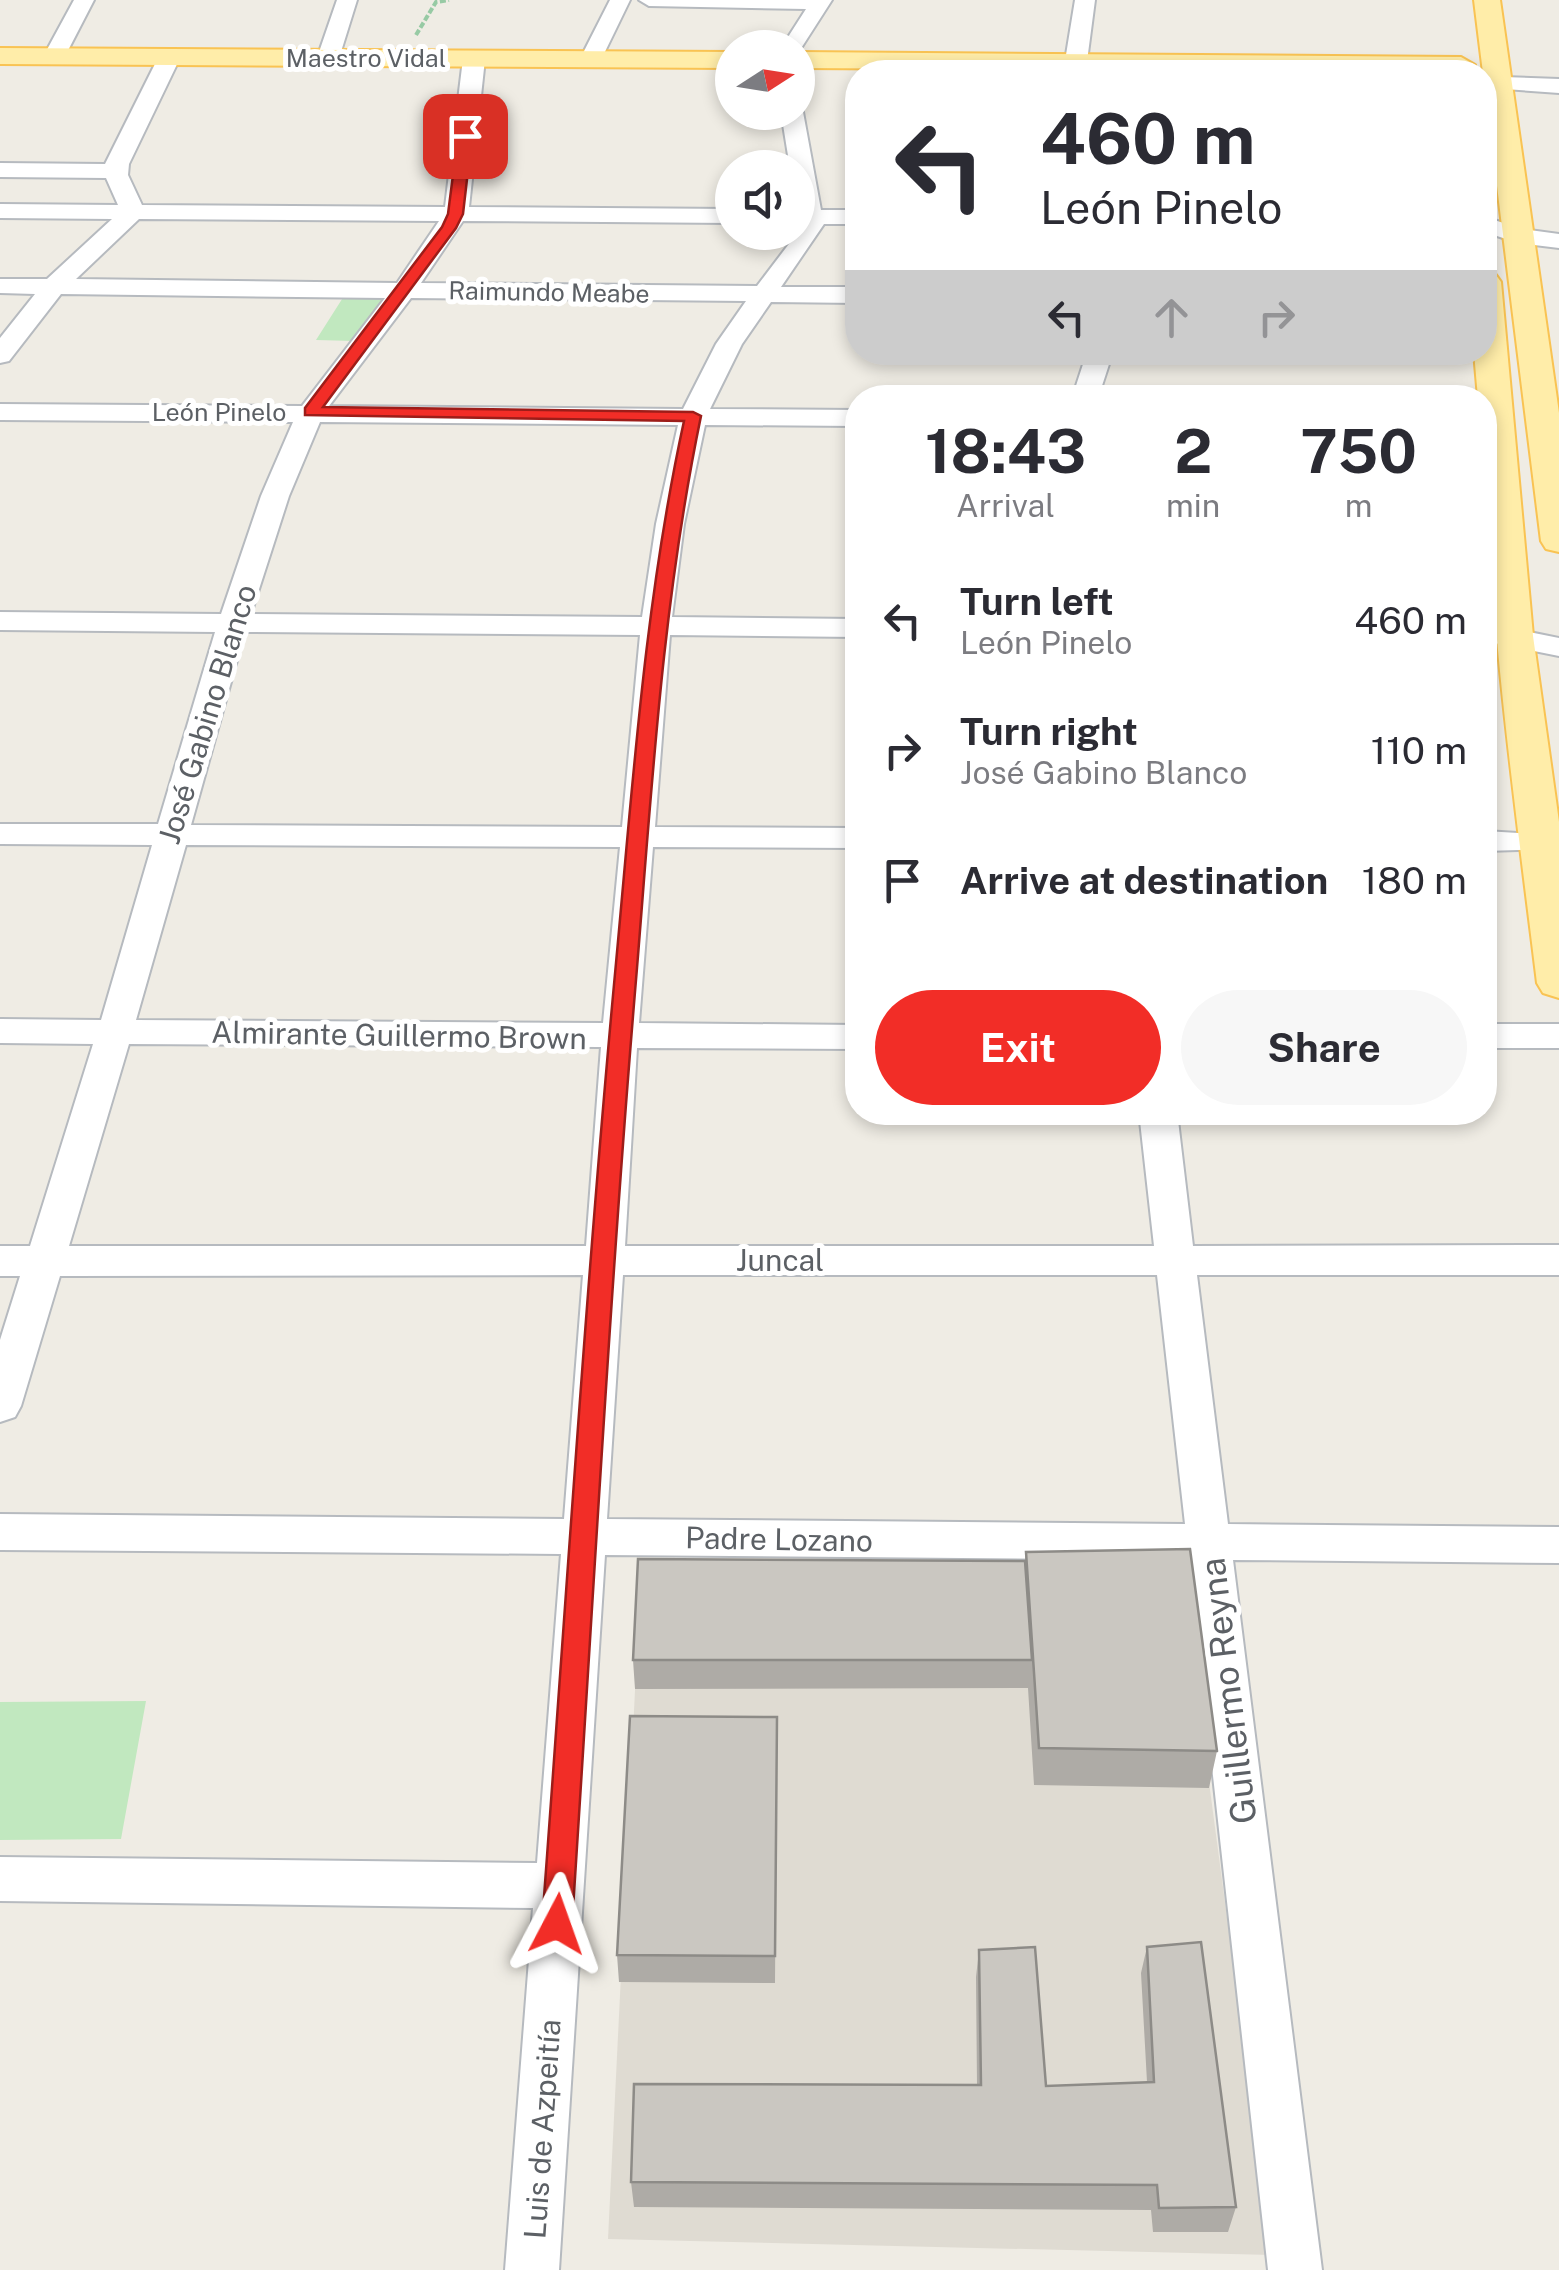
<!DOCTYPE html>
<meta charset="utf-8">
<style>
body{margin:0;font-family:"Public Sans",sans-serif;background:#f7f7f7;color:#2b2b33;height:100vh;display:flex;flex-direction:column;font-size:38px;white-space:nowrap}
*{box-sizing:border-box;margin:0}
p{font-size:32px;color:#7c7c81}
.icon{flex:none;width:55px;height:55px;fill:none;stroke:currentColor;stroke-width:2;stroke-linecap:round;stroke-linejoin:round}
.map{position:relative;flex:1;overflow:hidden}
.panel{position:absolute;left:845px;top:385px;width:652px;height:740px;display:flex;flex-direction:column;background:#fff;border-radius:40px;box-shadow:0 5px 15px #0003}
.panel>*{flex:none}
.banner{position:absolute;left:845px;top:60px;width:652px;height:305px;border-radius:40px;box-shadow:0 5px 15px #0003;background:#fff;color:#2b2b33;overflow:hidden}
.needle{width:65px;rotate:78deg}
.fabs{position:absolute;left:715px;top:30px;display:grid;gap:20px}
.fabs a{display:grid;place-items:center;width:100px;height:100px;border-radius:50%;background:#fff;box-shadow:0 5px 15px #0003;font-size:50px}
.pin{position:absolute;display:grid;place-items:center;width:85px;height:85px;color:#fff;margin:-42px;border-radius:20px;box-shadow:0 5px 15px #0006}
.me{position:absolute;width:110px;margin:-55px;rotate:4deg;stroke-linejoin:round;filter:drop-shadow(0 0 8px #0008)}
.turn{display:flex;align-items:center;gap:35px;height:210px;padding:0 30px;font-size:45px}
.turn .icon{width:130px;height:130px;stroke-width:2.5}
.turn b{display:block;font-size:70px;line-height:85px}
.lanes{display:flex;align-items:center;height:95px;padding:0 30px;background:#0003;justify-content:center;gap:50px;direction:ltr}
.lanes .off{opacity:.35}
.eta{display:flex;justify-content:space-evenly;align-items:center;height:170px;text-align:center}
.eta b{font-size:60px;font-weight:700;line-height:70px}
.action{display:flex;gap:20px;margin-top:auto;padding:20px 30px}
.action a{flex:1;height:115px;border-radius:60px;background:#f22d27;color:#fff;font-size:40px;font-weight:700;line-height:115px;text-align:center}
.action a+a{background:#f7f7f7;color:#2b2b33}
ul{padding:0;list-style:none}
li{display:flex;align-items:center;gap:30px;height:130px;padding:0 30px}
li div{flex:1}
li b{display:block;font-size:38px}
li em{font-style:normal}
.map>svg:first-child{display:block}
.education{fill:#dfdbd2}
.green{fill:#c1e8bf}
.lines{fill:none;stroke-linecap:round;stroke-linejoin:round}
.minor-casing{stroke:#b6babf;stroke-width:4}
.major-casing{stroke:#f9c353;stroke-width:4}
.path{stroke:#97caa4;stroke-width:4;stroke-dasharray:6 2.5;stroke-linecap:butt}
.minor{fill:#fff;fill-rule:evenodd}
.major{fill:#ffeda9;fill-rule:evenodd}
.wall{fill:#aeaba6}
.building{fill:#cac7c1;stroke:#8d8b87;stroke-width:2.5}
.route{fill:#f22d27;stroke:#9d1d19;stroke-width:2.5}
.labels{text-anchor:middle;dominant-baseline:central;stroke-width:10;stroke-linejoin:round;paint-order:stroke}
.far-street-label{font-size:25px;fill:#5c6065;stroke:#fff}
.street-label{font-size:30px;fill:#5c6065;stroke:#fff}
.near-street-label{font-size:35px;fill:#5c6065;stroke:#fff}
</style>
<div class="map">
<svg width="1559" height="2270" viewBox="0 0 1559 2270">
<rect width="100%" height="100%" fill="#efece4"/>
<path class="education" d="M1183,1587l89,668 -664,-16 32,-650z"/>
<path class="green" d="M344,296l40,1 -29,44 -39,-1z
M146,1701l-25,138 -121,1v-138z"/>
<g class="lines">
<g class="minor-casing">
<path id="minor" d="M74,0h20l-32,62h-16l-3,-5z
M337,0h20l-18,58 -11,6 -11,-6z
M610,0h20l-31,64h-16l-3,-5z
M639,0h193l-34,53v-5h-17l25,-39 -157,-3z
M1075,0h20l-8,61 -11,6 -11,-6z
M169,52l11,6 -51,106 -1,11 14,30 303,2 18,-148 11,-6 11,6 -16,148 263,2v14l-269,-2 -42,62 336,3 41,-54v-64h-8l-9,-56h17v-5l5,5 18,98h37v14h-34l-43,63h77v16l-87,-1 -29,42 -32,65 148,1v16l-153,-1 -21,99 -12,93 186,2v18l-188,-2 -15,192 203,1v20l-205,-1 -14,176 219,2v24l-221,-1 -12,198h529l-15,-134h38l16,134 366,-1v30h-362l31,249 331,3v36l-326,-3 89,710h-54l-79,-710 -584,-5 -46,715h-54l28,-362 -533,-7v-44l537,6 24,-309 -561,-4v-36l564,5 19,-244 -523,1 -39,130 -6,11 -15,5v-82l20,-64h-20v-30h30l63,-202 -93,-1v-24l101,1 51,-175 -152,-1v-20h158l57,-192 -215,-2v-18l221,2 40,-118 32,-74 -293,-2v-16l302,2 83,-108 -324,-4 -52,67 -9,2v-25l35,-44 -35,-1v-14h47l65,-60 -112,-1v-14l118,1 -12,-27 -106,-1v-14l105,1 53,-106zM139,219l300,2 -42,62 -321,-4zM411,298l335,3 -30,43 -33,65 -354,-3zM320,422l358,3 -22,99 -14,93 -391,-3 38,-118zM245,632l395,3 -18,192 -431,-2zM186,845l434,2 -17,176 -467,-3zM129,1044l472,3 -15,199h-517zM623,1275h534l28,249 -578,-5z
M1485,69l18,8 56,2v14l-68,-5 -6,-3v-13h-9z
M1485,217l37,12 37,5v14l-41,-5 -33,-11z
M1087,352h26l-15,46h-26z
M1485,623l74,15v18l-74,-15z
M1485,831l66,4 5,7 -5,7 -66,2z
M1485,1024h74v24h-74z"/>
</g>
<g class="major-casing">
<path id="major" d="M1474,0h26l59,413v139l-13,-3 -5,-8z
M0,48l732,4v16l-732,-4z
M798,52l663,5 14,8 -11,7 -666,-4z
M1485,273l11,2 5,7 32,354 26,186v176l-16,-5 -6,-10c-24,-195 -52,-389 -52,-585h-7l-4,-46h11z"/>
</g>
<path class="path" d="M416,35l20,-33 13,-2"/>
<use href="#minor" class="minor"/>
<use href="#major" class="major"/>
</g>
<path class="wall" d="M1026,1552l191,199 -8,37 -175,-3 -6,-97 -393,1 -2,-29 392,-99z
M777,1717l-2,266 -156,-1 -2,-27z
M1147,1947l89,260 -8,25h-75l-2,-22 -517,-3 -3,-25 346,-97 -1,-108 3,-27 67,136 101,-4 -6,-109z"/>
<path class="building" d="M1190,1549l27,202 -178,-3 -13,-196z
M638,1559l387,2 7,99h-399z
M630,1716l147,1 -2,239 -158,-1z
M1201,1942l35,265 -77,1 -2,-23 -526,-3 3,-98 347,1 -2,-135 56,-3 11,139 108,-4 -7,-135z"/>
<path class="route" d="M465,132l7,4 -9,78 -7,14 -133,179 370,5 8,4c-38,183 -49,367 -64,552 -27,318 -44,637 -65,956l-4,10 -11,4 -10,-4 -5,-10c24,-320 44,-641 74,-961 17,-182 29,-363 68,-542l-379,-6v-7l137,-181 6,-13 10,-78z"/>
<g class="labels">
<g class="far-street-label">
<text x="366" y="58">Maestro Vidal</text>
<text transform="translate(549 292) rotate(1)">Raimundo Meabe</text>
<text x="219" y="412">León Pinelo</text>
</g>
<g class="street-label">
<text transform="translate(207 714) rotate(-73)">José Gabino Blanco</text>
<text transform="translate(399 1035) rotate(1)">Almirante Guillermo Brown</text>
<text x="780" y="1260">Juncal</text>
<text transform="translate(779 1539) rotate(1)">Padre Lozano</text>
<text transform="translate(542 2129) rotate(-86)">Luis de Azpeitía</text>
</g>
<g class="near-street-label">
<text transform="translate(1228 1691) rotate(-97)">Guillermo Reyna</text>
</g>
</g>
</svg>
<div class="fabs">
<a><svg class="needle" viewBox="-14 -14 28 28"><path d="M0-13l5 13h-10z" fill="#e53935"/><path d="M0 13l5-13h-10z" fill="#7c7c81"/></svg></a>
<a><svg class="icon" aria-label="sound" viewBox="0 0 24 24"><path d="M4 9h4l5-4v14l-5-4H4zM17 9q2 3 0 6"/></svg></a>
</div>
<div class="pin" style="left:465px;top:136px;background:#d93025"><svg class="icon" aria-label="arrive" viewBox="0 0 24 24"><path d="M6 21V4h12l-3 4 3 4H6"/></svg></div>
<svg class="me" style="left:557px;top:1924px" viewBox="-20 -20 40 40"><path d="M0-17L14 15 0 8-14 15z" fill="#f22d27" stroke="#fff" stroke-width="4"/></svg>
<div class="banner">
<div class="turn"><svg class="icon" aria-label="left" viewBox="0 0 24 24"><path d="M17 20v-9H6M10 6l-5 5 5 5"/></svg><div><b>460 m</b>León Pinelo</div></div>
<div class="lanes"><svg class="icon" aria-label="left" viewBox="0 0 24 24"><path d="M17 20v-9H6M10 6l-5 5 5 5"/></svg><svg class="icon off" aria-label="ahead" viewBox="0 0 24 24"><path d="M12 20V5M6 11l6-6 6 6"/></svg><svg class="icon off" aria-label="right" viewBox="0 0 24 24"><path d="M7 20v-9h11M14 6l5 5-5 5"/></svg></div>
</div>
<section class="panel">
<div class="eta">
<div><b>18:43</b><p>Arrival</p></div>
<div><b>2</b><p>min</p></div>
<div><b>750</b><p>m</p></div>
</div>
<ul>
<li><svg class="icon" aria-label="left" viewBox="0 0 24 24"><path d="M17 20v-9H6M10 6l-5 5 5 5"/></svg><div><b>Turn left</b><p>León Pinelo</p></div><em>460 m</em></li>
<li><svg class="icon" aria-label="right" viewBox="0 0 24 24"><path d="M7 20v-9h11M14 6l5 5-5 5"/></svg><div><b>Turn right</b><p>José Gabino Blanco</p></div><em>110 m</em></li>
<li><svg class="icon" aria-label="arrive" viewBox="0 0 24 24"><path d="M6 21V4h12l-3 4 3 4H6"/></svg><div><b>Arrive at destination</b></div><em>180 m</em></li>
</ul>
<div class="action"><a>Exit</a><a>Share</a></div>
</section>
</div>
